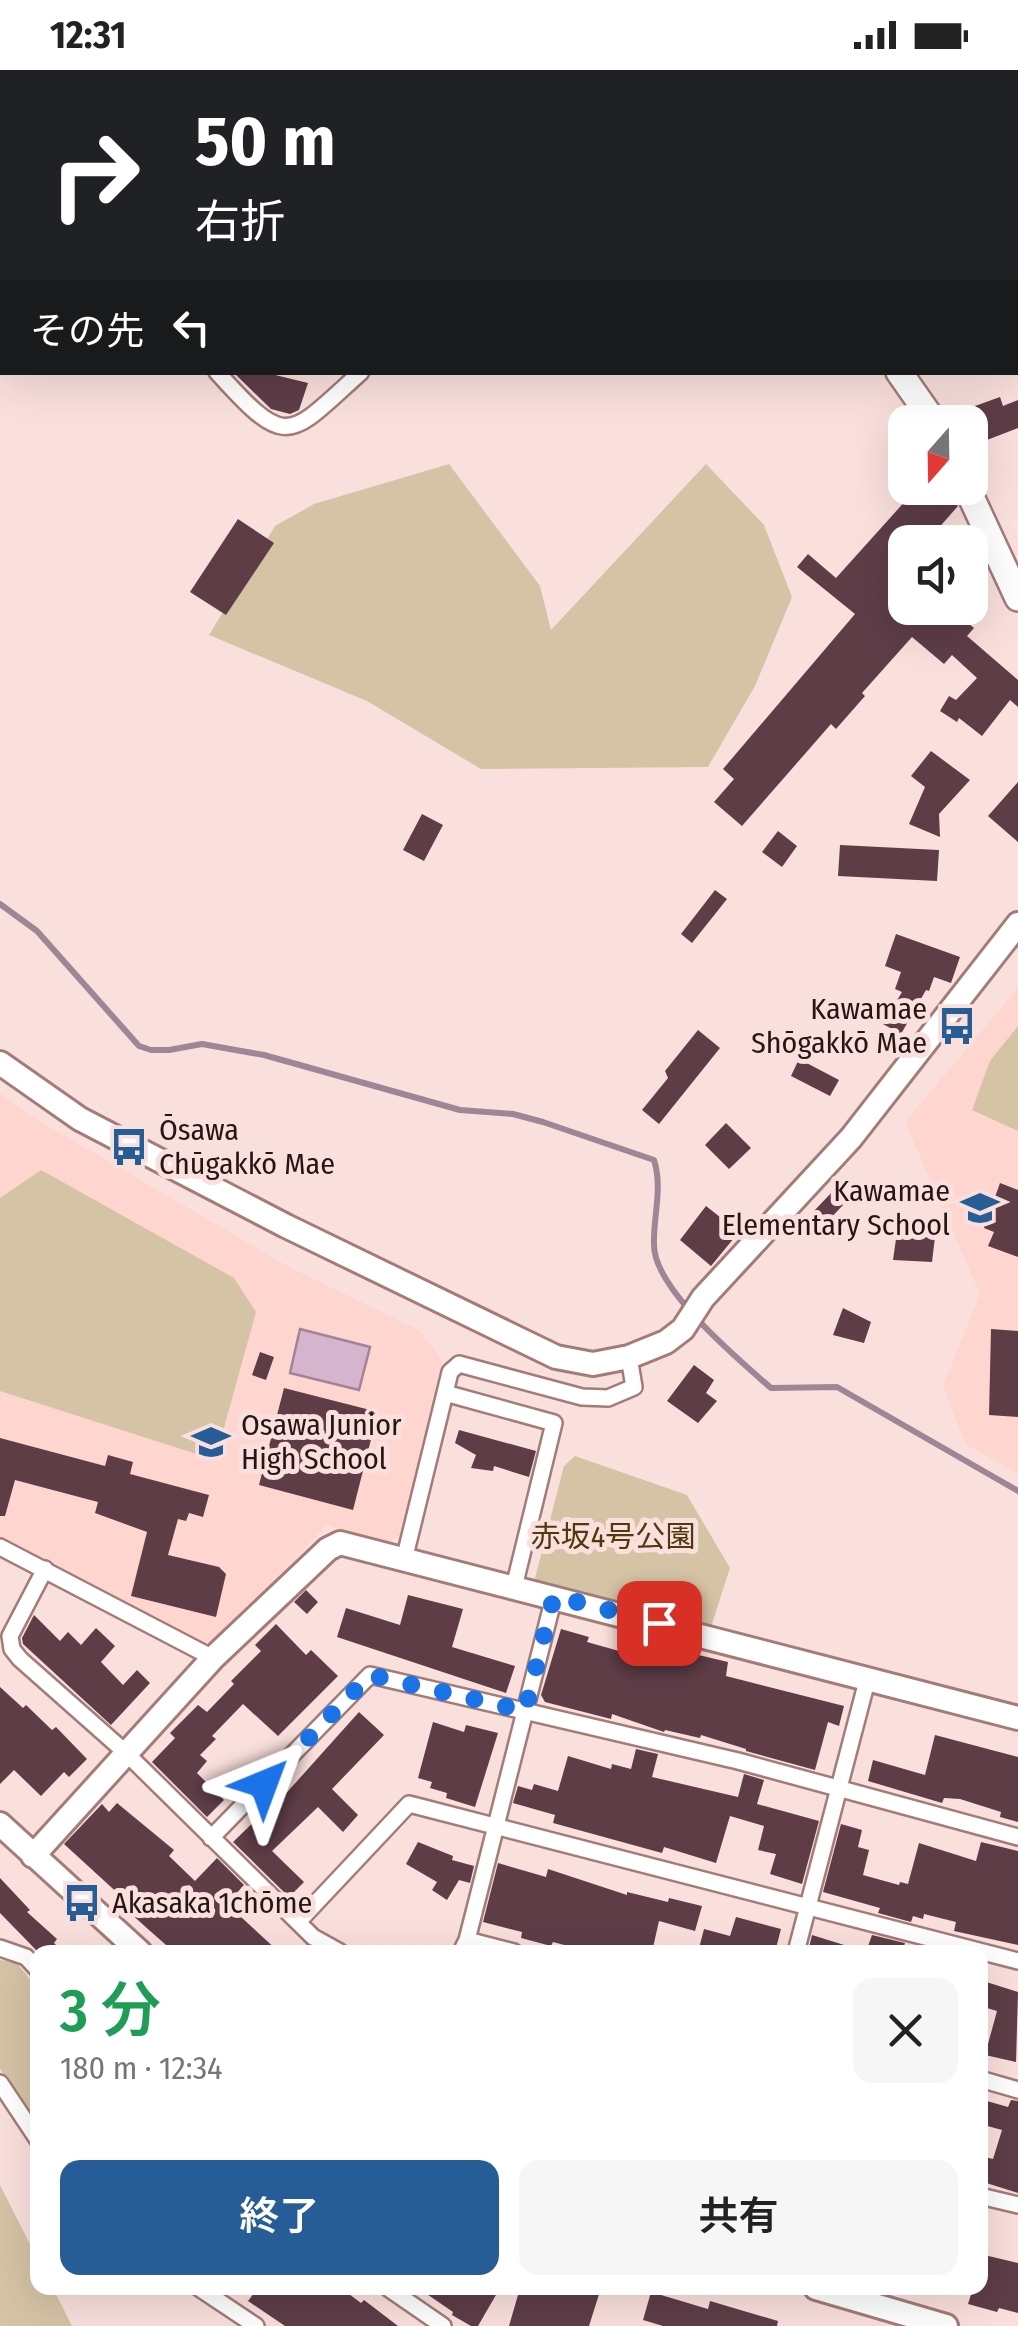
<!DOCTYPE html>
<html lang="ja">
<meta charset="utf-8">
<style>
body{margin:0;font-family:"Fira Sans Condensed","Noto Sans JP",sans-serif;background:#f6f6f6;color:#222;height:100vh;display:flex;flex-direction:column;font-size:38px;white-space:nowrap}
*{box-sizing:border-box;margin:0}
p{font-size:32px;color:#767676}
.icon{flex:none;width:55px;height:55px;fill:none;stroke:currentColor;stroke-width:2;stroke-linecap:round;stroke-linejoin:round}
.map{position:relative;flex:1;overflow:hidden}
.sheet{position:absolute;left:30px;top:1875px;width:958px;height:350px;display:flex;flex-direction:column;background:#fff;border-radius:20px;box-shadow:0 10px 40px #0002}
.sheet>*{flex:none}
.hud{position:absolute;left:0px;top:0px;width:1020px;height:305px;box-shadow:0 10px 40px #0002;background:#202124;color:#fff;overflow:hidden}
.needle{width:65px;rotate:200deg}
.buttons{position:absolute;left:888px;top:335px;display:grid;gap:20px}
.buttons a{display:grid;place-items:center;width:100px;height:100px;border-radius:20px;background:#fff;box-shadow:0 10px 40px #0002;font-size:50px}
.pin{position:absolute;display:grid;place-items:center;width:85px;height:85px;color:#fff;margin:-42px;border-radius:20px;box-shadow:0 5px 15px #0006}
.me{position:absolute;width:110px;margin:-55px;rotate:44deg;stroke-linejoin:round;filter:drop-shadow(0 0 8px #0008)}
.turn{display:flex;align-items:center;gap:35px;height:210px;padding:0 30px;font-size:45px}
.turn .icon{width:130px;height:130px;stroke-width:2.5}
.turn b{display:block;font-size:70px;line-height:85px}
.then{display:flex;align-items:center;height:95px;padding:0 30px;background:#0003;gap:20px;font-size:38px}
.round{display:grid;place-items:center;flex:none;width:105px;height:105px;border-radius:20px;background:#f6f6f6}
.head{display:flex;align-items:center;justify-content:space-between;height:170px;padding:0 30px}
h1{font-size:60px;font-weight:600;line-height:75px;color:#1e9e55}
.primary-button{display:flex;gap:20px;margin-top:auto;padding:20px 30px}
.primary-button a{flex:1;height:115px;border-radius:20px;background:#275d96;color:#fff;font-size:40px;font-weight:600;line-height:115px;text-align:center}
.primary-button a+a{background:#f6f6f6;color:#222}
.status{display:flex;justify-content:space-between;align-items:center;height:70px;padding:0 50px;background:#fff;direction:ltr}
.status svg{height:28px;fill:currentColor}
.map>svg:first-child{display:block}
.built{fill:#fed5cf}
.green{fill:#d5c3a5}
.water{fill:#d5b4ce;stroke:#a08596;stroke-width:2.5}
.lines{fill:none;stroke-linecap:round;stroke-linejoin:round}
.stream{stroke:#a08596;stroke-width:6}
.building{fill:#5e3d47}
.lane-casing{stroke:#a37c77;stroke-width:12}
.street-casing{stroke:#a37c77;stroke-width:20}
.secondary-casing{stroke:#a37c77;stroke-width:28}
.primary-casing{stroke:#a37c77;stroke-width:30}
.lane{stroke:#fff;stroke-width:8}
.street{stroke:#fff;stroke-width:15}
.secondary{stroke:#fff;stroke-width:22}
.primary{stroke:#fff;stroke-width:25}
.route{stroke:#1a73e8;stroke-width:18;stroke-dasharray:0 32.4}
.labels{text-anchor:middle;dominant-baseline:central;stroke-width:10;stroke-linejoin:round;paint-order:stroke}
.poi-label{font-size:30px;fill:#241614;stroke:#fae0dc;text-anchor:start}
.park-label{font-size:30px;fill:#4f390d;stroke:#fae0dc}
</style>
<div class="status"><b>12:31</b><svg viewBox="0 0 49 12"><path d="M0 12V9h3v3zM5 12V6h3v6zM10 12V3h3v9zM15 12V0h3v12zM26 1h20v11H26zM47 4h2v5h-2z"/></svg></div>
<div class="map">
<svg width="1018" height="2256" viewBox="0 0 1018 2256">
<rect width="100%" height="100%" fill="#fae0dc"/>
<path class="built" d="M1018,918v485l-52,-28 -23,-59 37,-92 -75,-172z
M0,1023l29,22 262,153 128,62 23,30 -42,175 -15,10 -58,-20 -110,115 -14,3 -203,-104z"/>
<path class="green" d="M449,394l91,122 11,44 155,-166 58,61 28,72 -37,89 -47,81 -227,2 -114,-68 -158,-66 66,-109 39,-22z
M1018,956v105l-46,-21 18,-49z
M41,1100l193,108 22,34 -41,148 -215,-69v-193z
M575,1386l112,39 43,73 -19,59 -168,-40 -8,-9 29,-112z
M0,1890l16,2 21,26 -1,137 -36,-56z
M0,2115l37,73 1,30h15l19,38h-72z"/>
<path class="water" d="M300,1259l70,18 -11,43 -69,-17z"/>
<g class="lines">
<path class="stream" d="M0,834l37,27 102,115 12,4h18l33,-6 62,11 196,55 53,4 30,8 111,38c9,28 -1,57 0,85 0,44 85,115 117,143l66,-1 181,104"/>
</g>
<path class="building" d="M233,302h30l45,11 -9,27 -9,4 -19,-5z
M1000,327l3,9 15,-6v28l-44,17 -4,-23h-5l14,-5 -4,-11z
M917,418h19l22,18 -22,25 13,11h-44v66h45l24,20 -7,8 51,44v27l-8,-7 -28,36 -23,-18 -2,4 -17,-11 9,-15 7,4 21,-22 -25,-23 -8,9 -32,-27 -50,56 3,3 -29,33 -5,-5 -89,102 -28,-24 20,-23 -11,-10 132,-155 -58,-47 11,-13 28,24z
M238,449l36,24 -48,72 -36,-23z
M931,681l39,29 -31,34 1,23 -31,-13 16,-37 -14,-11z
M1018,712v60l-30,-26z
M422,744l21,11 -19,36 -21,-11z
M778,761l19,15 -15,21 -20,-15z
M840,775l99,5 -2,31 -99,-5z
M715,820l12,9 -35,44 -11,-9z
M896,864l64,23 -9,26 -17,-6 -5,14 -3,-1 -25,44 -18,-10 19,-32 -7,-3 6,-17 -16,-6z
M698,960l22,18 -61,76 -17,-14 26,-32 -3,-7z
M799,989l40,21 -9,16 -39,-20z
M726,1053l25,25 -22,21 -24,-24z
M1000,1113l18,7v67l-30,-11 6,-14 -10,-4z
M832,1122l12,12 -18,19 -12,-12z
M706,1136l33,26 -28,34 -31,-26z
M897,1162l38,5 -3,25 -39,-2z
M843,1238l28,14 -7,21 -31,-8z
M991,1259l27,2v86l-29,-2z
M260,1282l14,5 -8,23 -14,-5z
M694,1295l20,15 -8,13 11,8 -19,22 -31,-22z
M284,1318l94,24 -25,98 -94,-25z
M459,1360l77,21 -7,26 -35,-11 -1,5 -22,-3 5,-13 -21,-12z
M0,1368l105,28 3,-11 25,7 -3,12 79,21 -6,22 -14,-4 -3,8 -8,-2 -10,36 51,12 7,7 -10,43 -85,-21 16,-64 -52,-19 3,-11 -83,-22 -10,36h-5z
M306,1520l12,12 -11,12 -13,-12z
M408,1525l55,14 -11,38 63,19 -9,27 -169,-56 9,-29 54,17z
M34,1545l26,26 8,-9 13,13 15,-17 19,18 -14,16 22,23 14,-15 13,13 -39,42 -88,-81 -1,-6z
M276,1554l30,31 5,-5 27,26 -60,60 -35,-32 -31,32 4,3 -16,16 7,6 -10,12 27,27 -17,17 -55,-55 23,-24 -5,-5 28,-28 9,7 27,-28 -3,-3 30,-30 -6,-6z
M561,1559l28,8 -2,5 57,16 1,-3 37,10 4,-13 42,10 -2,14 118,30 -5,20 -11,-4 -13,48 -69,-19v-2l-45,-14 -1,3 -35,-8 -1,2 -52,-18 -1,5 -66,-17 -4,-7z
M0,1617l23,21 3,-3 26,25 4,-3 31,32 -18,18 -5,-5 -23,24 -27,-26 -14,14z
M359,1642l25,23 -52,54 26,26 -15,17 -25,-25 -46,44 32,31 -15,15 -56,-55 30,-29 -6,-6 16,-16 8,8z
M433,1652l31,10 2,-7 32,8 -23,74 -29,-9 1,-5 -17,-5 2,-6 -14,-4z
M935,1665l83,22v65l-18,-5 1,-5 -41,-13 -16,-1 -2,5 -74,-22 5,-21 52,15z
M636,1679l22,5 -6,23 86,20 6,-23 20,6 -7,24 62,17 -17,63 -32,-10 6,-20 -18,-4 6,-24 -34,-10 -14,47 -52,-16 -2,6 -109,-30 2,-8 -42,-12 5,-17 14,4 2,-6 24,7 10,-35 43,13 1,-5 19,5z
M117,1733l57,47 -5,6 26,25 22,-23 27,27 -17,19 52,48h-105l-25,-22 -30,-27 4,-5 -59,-54 38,-40 7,8z
M841,1754l21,6 -4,17 11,3 -6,25 36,10 1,-3 8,2 11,-41 57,18 5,-19 37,9v94l-64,-14 2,-9 -32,-8 -1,5 -10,-3 -2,6 -33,-9 2,-5 -57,-16z
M418,1772l35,14 -1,4 22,6 -4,17 -11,-3 -12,20 -15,-10 5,-8 -31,-18z
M498,1793l48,14 2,-8 79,26v-3l41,10 1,-4 33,8 -7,25 -36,-10 -7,31h-62l-37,-10 -2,4 -30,-8 1,-6 -39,-10z
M0,1808l30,32 -3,2 30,27 -3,4 9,9h-25l-38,-39z
M736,1847l45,12 -6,23h-77l6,-23 26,7z
M812,1865l45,14v3h-49z
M872,1865l33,8 -3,9h-36z
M980,1910l38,12 -2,70 -31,-7 12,-44 -17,-5z
M980,2029l28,8 3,-7 7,1v92l-38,-12v-25l13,3 9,-29 -22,-6z
M980,2184l38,9v50l-19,-5 -2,4 -29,-8 5,-16h7z
M258,2218h83l20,15 3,-3 34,26h-113l-37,-25z
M418,2218h82l-22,38h-7l-19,-11 1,-3z
M520,2218h81l-12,38h-80z
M651,2222l57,17 2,-8 68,20 -1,5h-114l-20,-6z"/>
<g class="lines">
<g class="lane-casing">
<path id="lane" d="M357,0l2,2"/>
</g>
<g class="street-casing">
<path id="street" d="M0,34l2,3
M217,302c71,79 71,66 144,0
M445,1323l5,-21 9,-8 123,33 26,1 26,-11 -5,-30
M0,1477l213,111
M404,1490l41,-167 109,30 -40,164
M45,1499l-35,67 2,13 8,10 105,93 188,185 27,15
M211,1768l159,-163 368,86 280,76
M298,1852l111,-118 609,157
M467,1870l47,12
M0,1878l26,9 12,13
M461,1882l6,-12 87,-343
M796,1882l72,-275
M980,2009l38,11
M0,2013l38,57
M980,2126l38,9
M199,2218l57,38
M388,2218l55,38"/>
</g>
<g class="secondary-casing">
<path id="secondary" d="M0,993l80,56 206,107 270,131 37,7 36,-7 37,-15 17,-13 20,-31 148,-160 167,-214
M0,1754l140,128
M33,1786l180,-198 115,-109 12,-6 678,175
M816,2218l130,38"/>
</g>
<g class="primary-casing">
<path id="primary" d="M628,0l2,2
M899,302l35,50
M967,418l51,110"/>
</g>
<use href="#lane" class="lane"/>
<use href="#street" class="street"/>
<use href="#secondary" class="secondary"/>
<use href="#primary" class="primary"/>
</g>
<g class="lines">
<path class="route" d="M264,1714l106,-109 155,36 29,-115 105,27"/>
</g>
<defs>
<g id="bus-bare" transform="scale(3)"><path d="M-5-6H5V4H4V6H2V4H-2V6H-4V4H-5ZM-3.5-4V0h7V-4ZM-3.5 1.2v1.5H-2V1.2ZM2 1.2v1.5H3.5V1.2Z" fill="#275d96" stroke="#fae0dc" stroke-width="2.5" paint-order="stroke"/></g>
<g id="school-bare" transform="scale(3)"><path d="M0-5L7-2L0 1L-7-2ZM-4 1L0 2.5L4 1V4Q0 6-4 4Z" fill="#275d96" stroke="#fae0dc" stroke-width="2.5" paint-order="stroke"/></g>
</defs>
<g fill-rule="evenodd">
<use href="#bus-bare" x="957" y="956"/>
<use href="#bus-bare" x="129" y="1077"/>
<use href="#school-bare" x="980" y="1138"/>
<use href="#school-bare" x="211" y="1372"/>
<use href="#bus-bare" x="82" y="1833"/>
</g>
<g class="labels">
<g class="poi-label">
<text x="927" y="939" text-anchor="end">Kawamae<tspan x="927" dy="34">Shōgakkō Mae</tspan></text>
<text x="159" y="1060">Ōsawa<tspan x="159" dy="34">Chūgakkō Mae</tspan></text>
<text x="950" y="1121" text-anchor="end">Kawamae<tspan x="950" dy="34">Elementary School</tspan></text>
<text x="241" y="1355">Osawa Junior<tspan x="241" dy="34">High School</tspan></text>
<text x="112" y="1833">Akasaka 1chōme</text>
</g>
<g class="park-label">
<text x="613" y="1467">赤坂4号公園</text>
</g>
</g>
</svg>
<div class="buttons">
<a><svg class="needle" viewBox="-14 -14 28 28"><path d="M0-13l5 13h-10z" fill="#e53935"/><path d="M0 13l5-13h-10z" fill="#767676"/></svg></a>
<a><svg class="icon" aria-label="sound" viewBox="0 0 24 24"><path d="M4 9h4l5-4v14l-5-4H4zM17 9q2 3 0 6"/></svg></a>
</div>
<div class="pin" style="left:659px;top:1553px;background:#d93025"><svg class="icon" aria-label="arrive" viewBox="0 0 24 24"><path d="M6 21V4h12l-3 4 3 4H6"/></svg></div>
<svg class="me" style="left:264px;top:1714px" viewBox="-20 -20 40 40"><path d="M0-17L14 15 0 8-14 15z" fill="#1a73e8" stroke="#fff" stroke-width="4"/></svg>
<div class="hud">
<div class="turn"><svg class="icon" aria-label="right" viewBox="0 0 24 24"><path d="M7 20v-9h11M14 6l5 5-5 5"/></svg><div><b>50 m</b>右折</div></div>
<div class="then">その先<svg class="icon" aria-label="left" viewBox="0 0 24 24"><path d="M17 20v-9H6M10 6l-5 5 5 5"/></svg></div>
</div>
<section class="sheet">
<div class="head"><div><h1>3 分</h1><p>180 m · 12:34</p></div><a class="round"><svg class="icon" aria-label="close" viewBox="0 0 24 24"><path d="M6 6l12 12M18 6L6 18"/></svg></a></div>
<div class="primary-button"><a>終了</a><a>共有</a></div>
</section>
</div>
